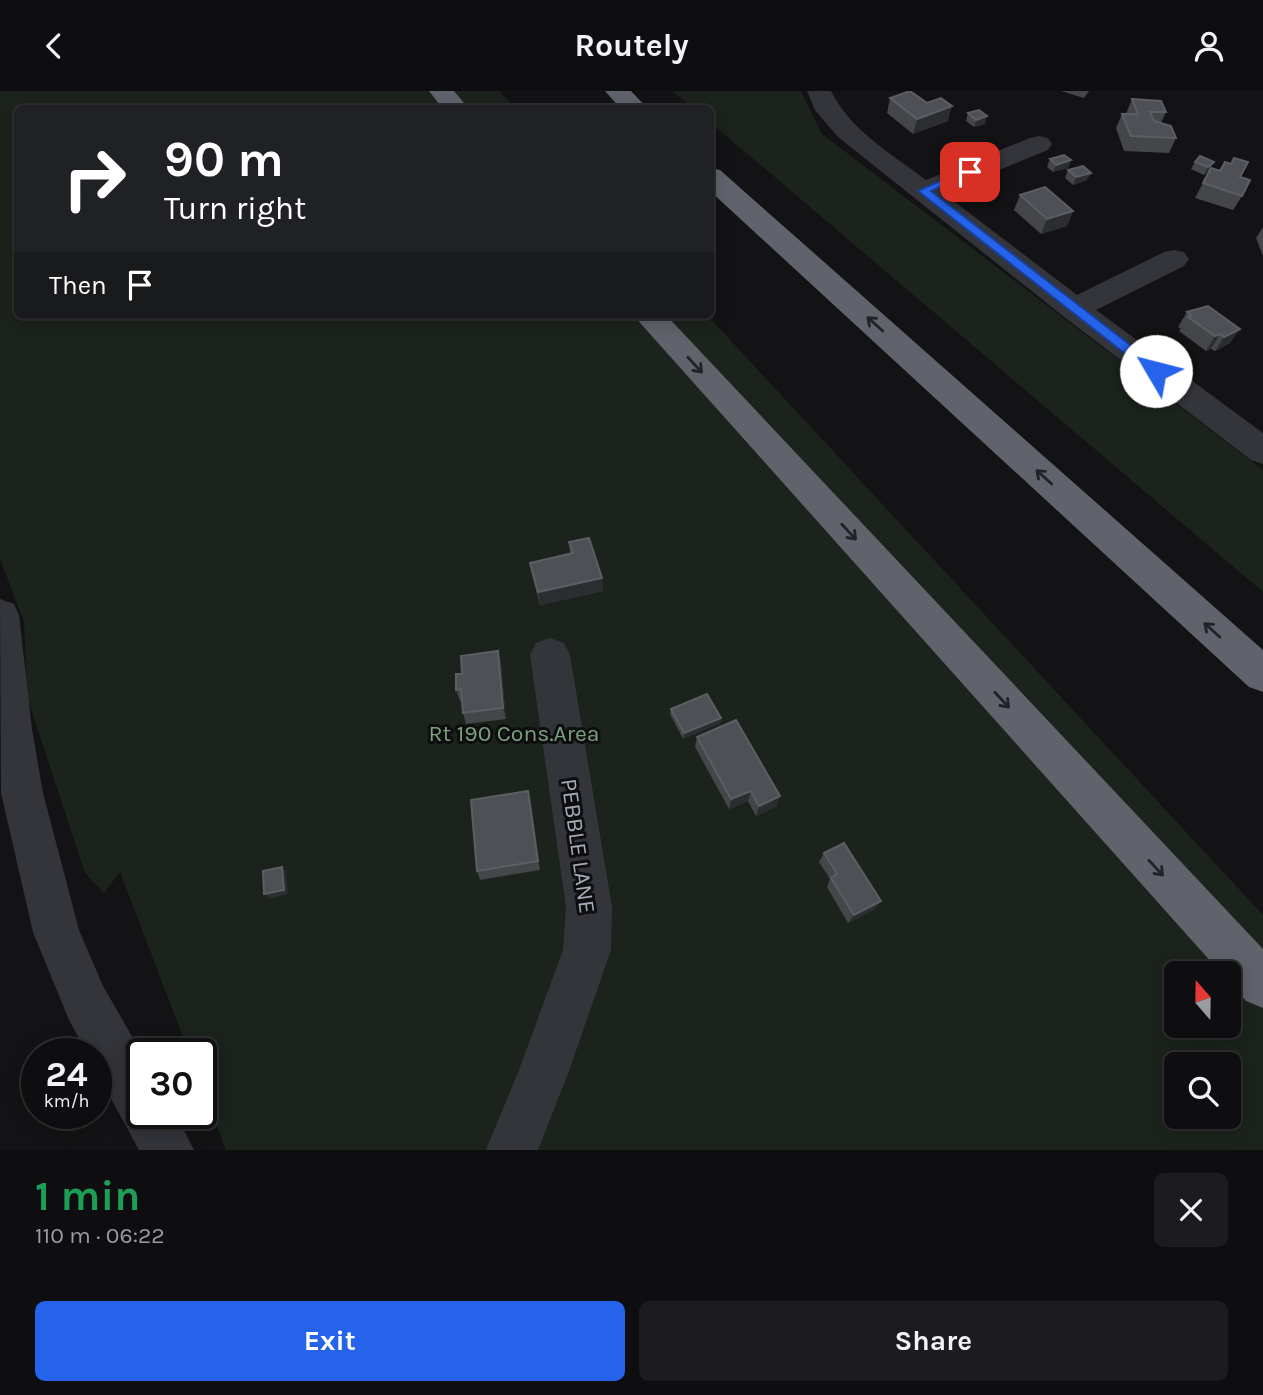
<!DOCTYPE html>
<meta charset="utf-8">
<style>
body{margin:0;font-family:Karla,sans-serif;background:#1c1c1e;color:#f1f3f6;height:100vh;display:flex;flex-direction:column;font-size:26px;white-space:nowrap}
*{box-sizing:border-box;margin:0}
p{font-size:23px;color:#9b9c9f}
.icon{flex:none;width:38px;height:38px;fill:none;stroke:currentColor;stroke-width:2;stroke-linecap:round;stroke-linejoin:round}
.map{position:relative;height:1059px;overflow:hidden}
.drawer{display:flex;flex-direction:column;background:#0e0e10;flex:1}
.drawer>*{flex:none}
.hud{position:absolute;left:14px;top:14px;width:700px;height:214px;border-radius:10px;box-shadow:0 4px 18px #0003,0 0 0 2px #2e2e30;background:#202124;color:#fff;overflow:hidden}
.needle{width:46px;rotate:340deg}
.controls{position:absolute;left:1164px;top:870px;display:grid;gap:14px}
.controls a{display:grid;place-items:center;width:77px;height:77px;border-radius:10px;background:#0e0e10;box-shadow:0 4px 18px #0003,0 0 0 2px #2e2e30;font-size:35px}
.speed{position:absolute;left:21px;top:947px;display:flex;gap:14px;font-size:35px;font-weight:700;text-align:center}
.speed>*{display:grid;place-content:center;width:91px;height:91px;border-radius:50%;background:#0e0e10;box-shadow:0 4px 18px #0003,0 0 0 2px #2e2e30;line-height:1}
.speed small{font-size:18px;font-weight:400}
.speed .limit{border:4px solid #111;border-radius:10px;background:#fff;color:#111}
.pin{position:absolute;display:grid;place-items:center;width:60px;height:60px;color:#fff;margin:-30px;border-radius:14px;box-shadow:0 4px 10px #0006}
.me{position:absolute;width:77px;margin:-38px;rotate:307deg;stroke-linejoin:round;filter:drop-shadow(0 0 5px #0008)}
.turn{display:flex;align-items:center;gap:24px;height:147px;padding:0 35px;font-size:32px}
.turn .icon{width:91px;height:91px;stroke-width:2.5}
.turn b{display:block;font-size:49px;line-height:60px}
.then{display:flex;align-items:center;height:66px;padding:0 35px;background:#0003;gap:14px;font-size:26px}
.round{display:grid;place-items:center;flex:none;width:74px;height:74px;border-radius:10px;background:#1c1c1e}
.headline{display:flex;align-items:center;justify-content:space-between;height:119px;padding:0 35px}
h1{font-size:42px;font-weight:700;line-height:52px;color:#1e9e55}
.primary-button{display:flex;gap:14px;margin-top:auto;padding:14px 35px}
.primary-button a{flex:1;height:80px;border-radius:10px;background:#2563eb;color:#fff;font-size:28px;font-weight:700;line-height:80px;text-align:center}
.primary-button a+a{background:#1c1c1e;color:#f1f3f6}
header{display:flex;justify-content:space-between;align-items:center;height:91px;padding:0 35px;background:#0e0e10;font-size:32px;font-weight:700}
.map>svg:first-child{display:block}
.green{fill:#1b231c;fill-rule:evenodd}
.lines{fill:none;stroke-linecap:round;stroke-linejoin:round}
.minor{fill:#34353a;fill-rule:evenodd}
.highway{fill:#60636b;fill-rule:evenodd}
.wall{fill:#44464a}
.shaded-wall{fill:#2c2d30}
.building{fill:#4f5056;stroke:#5c5e65;stroke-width:2}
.oneway{stroke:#222327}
.route{fill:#2563eb;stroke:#184099;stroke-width:2}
.labels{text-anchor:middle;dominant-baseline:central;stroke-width:6;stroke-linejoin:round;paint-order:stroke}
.park-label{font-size:23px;fill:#7aa27d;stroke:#0e0e10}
.street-label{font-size:23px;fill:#a4aab6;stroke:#0e0e10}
</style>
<header><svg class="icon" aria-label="back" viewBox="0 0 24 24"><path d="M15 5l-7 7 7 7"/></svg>Routely<svg class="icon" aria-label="person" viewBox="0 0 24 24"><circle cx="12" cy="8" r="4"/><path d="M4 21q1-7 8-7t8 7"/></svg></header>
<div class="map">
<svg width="1263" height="1059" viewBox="0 0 1263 1059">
<rect width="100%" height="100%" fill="#131315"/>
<path class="green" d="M0,0h499l16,17 -497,1v206h689l556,600v235h-1037l-25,-65v-32h-12l-69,-181 -16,21 -19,-20 -58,-176 -3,-75 -24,-63zM1176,882h52v52h-52zM1176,973h52v53h-52z
M672,0h129l21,43 441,336v122l-552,-469 -1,-14 -17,-1z"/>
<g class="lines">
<path class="minor" d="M807,0h24c20,40 61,63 95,89l104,-42 9,-2 9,2 4,6 -4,6 -105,43 134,102 87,-43 10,-2 10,2 5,7 -5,7 -88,44 167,123v31l-12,-4 -188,-144 -225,-179 -23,-27z
M0,508l14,5 5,11 13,114 11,64 36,137 24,56 39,68v59h33l19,37h-55l-43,-79v-18h-9l-18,-33 -36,-88 -32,-139z
M550,547l14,5 6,12 42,252 -1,43 -42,121 -31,79h-52l33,-80 44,-120 3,-43 -36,-252 6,-12z"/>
<path class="highway" d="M429,0h25l15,18h-26z
M605,0h26l17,18h-27z
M710,77l10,2 543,480v42l-14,-5 -539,-496z
M633,224h33l597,634v59l-17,-7 -18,-20v-8h-7z"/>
</g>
<path class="wall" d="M1061,0h28l-5,7z
M890,7l37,5 21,18 -35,13 -26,-21z
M1132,8l34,13 -5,11 15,15 -7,15 -45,-2 -8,-23 6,-14h4z
M968,22l17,11 -11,3 -8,-6z
M1050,68l21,1 -3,8 -15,4 -6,-5z
M1195,71h19l-4,7 -6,6 -13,-6z
M1211,77l29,9 2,19 -9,14 -38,-12z
M1068,79l19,10 -14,5 -8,-7z
M1020,104l53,16 -6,15 -26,8 -27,-24z
M1263,136v29l-7,-18z
M1208,215l22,37 -15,8 -4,-2 -5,2 -27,-20 2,-2 -3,-2 9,-15z
M569,451l33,36 1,13 -63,14 -8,-30 -2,-12 40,-9z
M498,560l3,12 5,56 -40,5 -3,-11 -1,-12h-2l-4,-11 6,-16z
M671,618l50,9 -1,5 -37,16 -13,-25z
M697,646l80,69 -21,10 -8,-15 -19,8 -34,-62z
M528,700l12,79 -60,10 -3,-9z
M824,762l51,56 -27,14 -21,-36 3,-8 -11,-17z"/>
<path class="shaded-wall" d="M952,15l-4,15 -35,13 4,-15z
M987,25l-2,8 -11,3 2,-7z
M1071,69l-3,8 -15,4 3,-7z
M1214,71l-4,7 -6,6 4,-8z
M1091,82l-4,7 -14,5 3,-8z
M1073,120l-6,15 -26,8 6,-15z
M1240,238l-10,14 -15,8 9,-14z
M1220,243l-9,15 -5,2 9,-15z
M602,487l1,13 -63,14 -2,-13z
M498,560l3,12 5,56 -3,-11z
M721,627l-1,5 -37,16 1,-6z
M528,700l3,10 9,69 -2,-9z
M751,700l-3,10 -19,8 2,-10z
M780,705l-3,10 -21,10 3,-10z
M282,776l4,4 2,23 -19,5 -5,-5z
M881,810l-6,8 -27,14 6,-8z"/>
<path class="building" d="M910,0l17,12 14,-5 11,8 -35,13 -27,-21z
M1132,8l29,2 5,11h-16l4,9 17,5 5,12 -45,-2 -9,-22h16z
M979,19l8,6 -11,4 -8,-7z
M1064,64l7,5 -15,5 -6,-6z
M1200,65l14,6 -6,5 -13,-5z
M1234,67l14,4 -8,15 10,3 -8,16 -39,-13 8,-15 9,3 5,-9 6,2z
M1083,75l8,7 -15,4 -8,-7z
M1045,96l28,24 -26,8 -27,-24z
M1208,215l32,23 -16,8 -4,-3 -5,2 -27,-19 3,-2 -4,-3z
M589,447l13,40 -64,14 -8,-29 43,-10 -4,-11z
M498,560l5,57 -40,5 -2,-24 -5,1v-16h6l-1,-18z
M707,603l14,24 -37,15 -13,-24z
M736,629l44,76 -21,10 -8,-15 -20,8 -34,-62z
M528,700l10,70 -61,10 -6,-71z
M844,752l37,58 -27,14 -23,-37 6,-4 -13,-21z
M282,776l2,23 -20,4 -1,-23z"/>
<defs><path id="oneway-shaft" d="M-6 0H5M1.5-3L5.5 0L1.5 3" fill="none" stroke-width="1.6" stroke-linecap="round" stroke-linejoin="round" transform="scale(1.75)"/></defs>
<g class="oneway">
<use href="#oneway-shaft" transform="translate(875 233) rotate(-138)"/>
<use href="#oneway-shaft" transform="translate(695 274) rotate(47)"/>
<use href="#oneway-shaft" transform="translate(1044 386) rotate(-138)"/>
<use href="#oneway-shaft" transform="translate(849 441) rotate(47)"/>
<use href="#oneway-shaft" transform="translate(1212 539) rotate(-138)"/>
<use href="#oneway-shaft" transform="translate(1002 609) rotate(47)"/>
<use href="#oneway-shaft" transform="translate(1156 777) rotate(47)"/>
</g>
<path class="route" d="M966,78l9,3 -44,19 229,177v6h-9l-233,-183z"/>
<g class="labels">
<g class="park-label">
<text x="514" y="642">Rt 190 Cons.Area</text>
</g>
<g class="street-label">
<text transform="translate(578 755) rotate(82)">PEBBLE LANE</text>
</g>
</g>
</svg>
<div class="controls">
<a><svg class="needle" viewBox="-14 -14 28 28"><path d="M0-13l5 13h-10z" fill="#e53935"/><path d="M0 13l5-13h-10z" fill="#9b9c9f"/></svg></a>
<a><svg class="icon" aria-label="search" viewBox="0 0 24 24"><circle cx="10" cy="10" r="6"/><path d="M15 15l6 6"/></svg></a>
</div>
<div class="speed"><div>24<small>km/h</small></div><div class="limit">30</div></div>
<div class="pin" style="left:970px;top:81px;background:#d93025"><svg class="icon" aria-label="arrive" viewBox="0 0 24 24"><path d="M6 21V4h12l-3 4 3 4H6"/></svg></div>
<svg class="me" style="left:1156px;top:280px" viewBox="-20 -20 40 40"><circle r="19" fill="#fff"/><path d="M0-13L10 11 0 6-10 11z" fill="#2563eb"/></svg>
<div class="hud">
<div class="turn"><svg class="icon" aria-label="right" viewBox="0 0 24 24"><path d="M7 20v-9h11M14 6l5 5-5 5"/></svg><div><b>90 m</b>Turn right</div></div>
<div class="then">Then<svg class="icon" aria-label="arrive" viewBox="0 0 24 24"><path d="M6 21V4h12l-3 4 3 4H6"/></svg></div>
</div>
</div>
<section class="drawer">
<div class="headline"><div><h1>1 min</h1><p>110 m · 06:22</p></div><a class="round"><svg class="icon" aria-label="close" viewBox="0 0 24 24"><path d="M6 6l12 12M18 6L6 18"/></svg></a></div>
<div class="primary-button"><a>Exit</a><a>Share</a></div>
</section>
